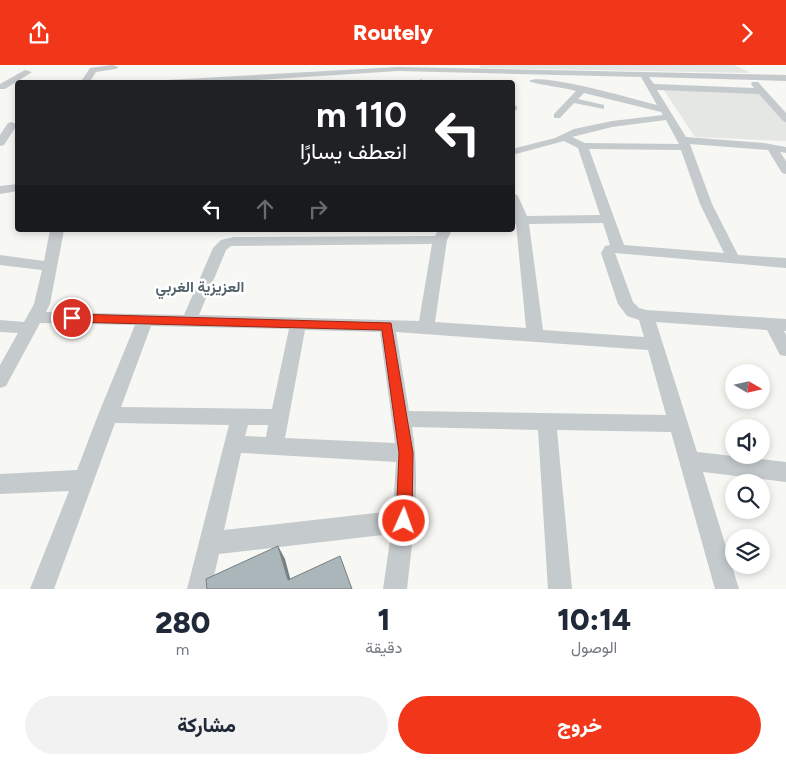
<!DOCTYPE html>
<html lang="ar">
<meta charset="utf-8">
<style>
body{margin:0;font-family:Figtree,Vazirmatn,sans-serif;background:#f2f2f3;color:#1f2937;direction:rtl;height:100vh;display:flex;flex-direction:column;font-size:19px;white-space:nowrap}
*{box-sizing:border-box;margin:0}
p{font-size:16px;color:#747a83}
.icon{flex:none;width:28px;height:28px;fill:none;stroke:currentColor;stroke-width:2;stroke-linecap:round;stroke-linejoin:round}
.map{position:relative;height:524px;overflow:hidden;direction:ltr}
.drawer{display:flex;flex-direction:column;background:#fff;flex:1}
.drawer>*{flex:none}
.hud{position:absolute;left:15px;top:15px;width:500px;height:152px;border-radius:5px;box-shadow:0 2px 8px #0003;direction:rtl;background:#202124;color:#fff;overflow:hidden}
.needle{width:32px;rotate:99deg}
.tools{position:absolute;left:725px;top:299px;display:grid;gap:10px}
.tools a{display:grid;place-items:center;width:45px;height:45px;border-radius:50%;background:#fff;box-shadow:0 2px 8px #0003;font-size:25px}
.pin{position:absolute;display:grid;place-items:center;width:42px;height:42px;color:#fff;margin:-21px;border:2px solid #fff;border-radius:50%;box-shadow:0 1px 5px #0007}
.me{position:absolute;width:55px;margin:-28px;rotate:2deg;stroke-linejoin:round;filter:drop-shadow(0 0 4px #0008)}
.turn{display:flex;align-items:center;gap:18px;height:105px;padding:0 25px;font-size:22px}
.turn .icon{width:65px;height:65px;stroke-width:2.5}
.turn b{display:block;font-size:35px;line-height:42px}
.lanes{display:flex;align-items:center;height:48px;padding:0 25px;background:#0003;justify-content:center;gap:25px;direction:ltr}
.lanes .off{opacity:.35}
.eta{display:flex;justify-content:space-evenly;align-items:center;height:85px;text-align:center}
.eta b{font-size:30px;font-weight:800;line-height:35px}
.button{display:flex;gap:10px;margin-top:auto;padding:10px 25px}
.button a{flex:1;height:58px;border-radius:30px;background:#f2361a;color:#fff;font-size:20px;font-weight:800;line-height:58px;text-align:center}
.button a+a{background:#f2f2f3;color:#1f2937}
header{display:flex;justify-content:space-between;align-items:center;height:65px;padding:0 25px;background:#f2361a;color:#fff;font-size:22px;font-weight:800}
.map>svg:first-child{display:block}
.built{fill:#e5e7e5}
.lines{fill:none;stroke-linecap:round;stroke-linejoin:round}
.minor{fill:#c5cacd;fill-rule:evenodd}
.shaded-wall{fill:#787f82}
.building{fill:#abb6ba;stroke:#787f82}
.route{fill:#f2361a;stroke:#9d2311}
.labels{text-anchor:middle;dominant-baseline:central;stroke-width:5;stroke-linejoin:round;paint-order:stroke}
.neighbourhood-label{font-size:15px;font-weight:bold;fill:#52636c;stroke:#fff}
</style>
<header><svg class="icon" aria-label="forward" viewBox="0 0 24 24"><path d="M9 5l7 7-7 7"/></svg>Routely<svg class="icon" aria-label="share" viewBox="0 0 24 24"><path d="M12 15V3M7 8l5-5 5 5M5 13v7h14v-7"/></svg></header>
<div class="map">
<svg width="786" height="524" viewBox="0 0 786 524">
<rect width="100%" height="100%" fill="#f7f7f4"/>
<path class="built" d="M480,0h254l17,8 -271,-5z
M663,24l95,4 28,28v20l-91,-4z"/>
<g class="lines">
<path class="minor" d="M112,0l7,2 -4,2 -19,3 -7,11h-9l10,-15z
M398,2l388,8v6l-137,-4 5,7 100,4 -3,-4 1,-2h6l28,31v9l-3,-1 -24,-27 -102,-4 29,47 78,6 22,4v6l-6,-1 6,9v13l-4,-1 -14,-23 -78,-6 22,60 26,51 48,3v10l-171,-15 18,49 6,6 7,2 140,9v12h-2l2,4v21l-6,-1 -13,-25 -111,-8 41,130 89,10v20l-83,-10 36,117h-24l-44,-157 -114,-2 15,159h-24l-10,-159 -126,-3c9,54 1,108 -5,162h-24l8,-55 -172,20 -8,35h-24l42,-164 -114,-2 -61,166h-24l39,-98 -69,3v-20l77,-4 21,-55 37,-90 -95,-2 -34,63 -6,2v-23l18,-32 -18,-1v-12l24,2 10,-18 8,-34 -42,-5v-10l44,6 6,-31h14l-14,74 -4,8 138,3 29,-67 8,-8 13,-3 201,-1 3,-6h14l-5,10 -12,82 91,6 -10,-104h-4v-32l6,4 9,20 73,-1 -22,-67 -14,-7 -52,14v-6l43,-11 19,-9 38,-8 51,-6 -2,-3 -77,-19 -6,6 26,6v4l-30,-6 -14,15h-6v-4l22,-23c-9,-3 -43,-7 -47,-10 11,-9 109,19 128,24l-16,-28 -243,-6 -188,12h-47l4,-3zM666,55l13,24 -94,-1 -13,-6 40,-10zM589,84l92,1 19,54 24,49 -100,-8zM603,158l7,22 -5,1 -4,7 17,51 9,12 12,4 5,17 -101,-7 -14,-106zM432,179l-13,77 -220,-6 27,-65 5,-4zM151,261l138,3 -17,80 -151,-2zM305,265l75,2 15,111 -110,-5zM396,267l252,18 18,65 -257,-4zM248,360h20l-2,12 -21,-1zM241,388l155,9 -3,49 -169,19z
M25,5l7,2 -27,17h-5v-5z
M421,14l5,4 -9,-1z
M512,40l5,1v4l-5,1z
M12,57l5,3 -13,20 -4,1v-11l8,-12z
M18,119v7l-18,3v-8z"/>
</g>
<path class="shaded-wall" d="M278,481l7,13 8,30 -5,-9z"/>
<path class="building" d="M278,481l10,34 52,-24 12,33h-145l-1,-10z"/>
<path class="route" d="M72,249l319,9 22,130 -1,68 -3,6 -5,2 -6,-2 -2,-6 3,-68 -17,-123 -310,-8 -6,-4z"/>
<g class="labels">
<g class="neighbourhood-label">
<text x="200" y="222">العزيزية الغربي</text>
</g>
</g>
</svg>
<div class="tools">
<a><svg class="needle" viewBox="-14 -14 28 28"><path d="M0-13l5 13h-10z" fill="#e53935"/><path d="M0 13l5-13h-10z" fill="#747a83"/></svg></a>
<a><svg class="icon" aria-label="sound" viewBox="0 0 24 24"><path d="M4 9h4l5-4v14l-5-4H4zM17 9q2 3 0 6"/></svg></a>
<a><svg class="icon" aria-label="search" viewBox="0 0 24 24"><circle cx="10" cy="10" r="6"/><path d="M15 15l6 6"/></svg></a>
<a><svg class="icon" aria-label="layers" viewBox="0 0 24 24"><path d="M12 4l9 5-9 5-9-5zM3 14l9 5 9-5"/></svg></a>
</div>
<div class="pin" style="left:72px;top:253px;background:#d93025"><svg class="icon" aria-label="arrive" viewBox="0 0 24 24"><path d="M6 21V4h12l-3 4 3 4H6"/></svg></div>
<svg class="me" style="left:404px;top:456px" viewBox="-20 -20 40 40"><circle r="17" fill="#f2361a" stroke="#fff" stroke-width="3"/><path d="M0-11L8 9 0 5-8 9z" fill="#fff"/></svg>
<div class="hud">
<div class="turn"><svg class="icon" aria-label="left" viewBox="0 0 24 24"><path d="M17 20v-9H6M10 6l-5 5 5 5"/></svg><div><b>110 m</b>انعطف يسارًا</div></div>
<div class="lanes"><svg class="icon" aria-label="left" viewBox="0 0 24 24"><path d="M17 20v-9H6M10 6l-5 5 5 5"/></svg><svg class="icon off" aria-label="ahead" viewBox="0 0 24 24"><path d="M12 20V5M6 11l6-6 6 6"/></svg><svg class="icon off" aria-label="right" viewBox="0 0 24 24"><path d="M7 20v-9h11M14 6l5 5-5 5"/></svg></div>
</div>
</div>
<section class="drawer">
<div class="eta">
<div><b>10:14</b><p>الوصول</p></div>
<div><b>1</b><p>دقيقة</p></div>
<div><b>280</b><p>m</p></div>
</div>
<div class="button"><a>خروج</a><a>مشاركة</a></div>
</section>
